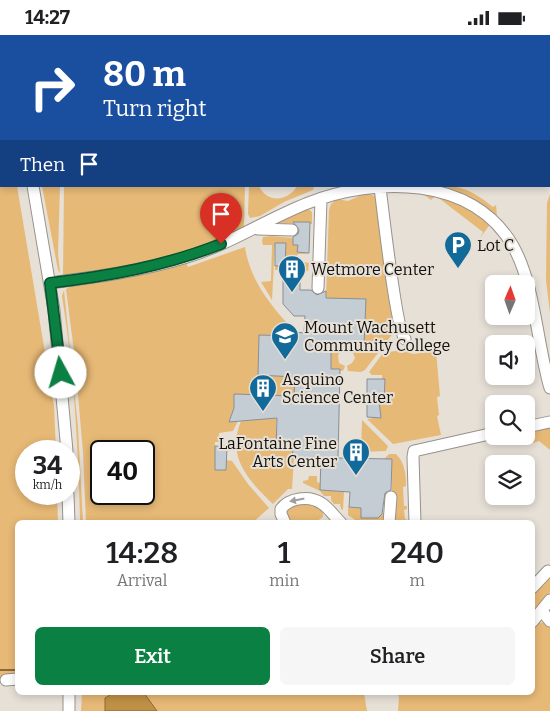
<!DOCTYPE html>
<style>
body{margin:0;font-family:Bitter,serif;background:#f6f6f6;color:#202124;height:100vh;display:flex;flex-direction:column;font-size:19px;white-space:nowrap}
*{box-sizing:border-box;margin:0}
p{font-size:16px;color:#757577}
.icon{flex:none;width:28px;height:28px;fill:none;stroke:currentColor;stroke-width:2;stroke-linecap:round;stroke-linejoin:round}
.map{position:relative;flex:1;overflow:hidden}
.details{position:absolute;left:15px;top:485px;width:520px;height:175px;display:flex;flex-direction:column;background:#fff;border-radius:8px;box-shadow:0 2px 8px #0003}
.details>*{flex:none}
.guide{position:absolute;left:0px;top:0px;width:550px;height:152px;box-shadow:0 2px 8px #0003;background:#1a4fa0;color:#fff;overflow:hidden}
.needle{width:32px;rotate:2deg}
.tools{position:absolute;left:485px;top:240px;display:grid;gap:10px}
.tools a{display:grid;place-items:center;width:50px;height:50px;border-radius:8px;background:#fff;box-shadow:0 2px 8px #0003;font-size:25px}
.speed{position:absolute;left:15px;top:405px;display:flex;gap:10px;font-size:25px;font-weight:700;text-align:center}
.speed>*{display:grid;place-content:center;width:65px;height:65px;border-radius:50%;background:#fff;box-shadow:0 2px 8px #0003;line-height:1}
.speed small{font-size:12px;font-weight:400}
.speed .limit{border:2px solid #111;border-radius:8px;background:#fff;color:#111}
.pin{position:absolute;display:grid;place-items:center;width:42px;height:42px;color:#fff;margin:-51px -21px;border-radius:50% 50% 50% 0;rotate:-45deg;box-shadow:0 0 5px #0007}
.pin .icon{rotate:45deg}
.me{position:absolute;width:55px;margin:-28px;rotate:354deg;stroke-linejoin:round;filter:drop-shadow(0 0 4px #0008)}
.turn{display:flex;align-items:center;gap:18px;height:105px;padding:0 20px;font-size:22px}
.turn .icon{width:65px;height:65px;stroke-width:2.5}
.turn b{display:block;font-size:35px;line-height:42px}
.then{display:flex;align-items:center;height:48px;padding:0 20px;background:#0003;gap:10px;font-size:19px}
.eta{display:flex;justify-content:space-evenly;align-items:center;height:85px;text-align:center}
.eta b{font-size:30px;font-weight:600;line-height:35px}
.button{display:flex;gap:10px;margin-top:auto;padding:10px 20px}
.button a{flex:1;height:58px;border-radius:8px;background:#0b8043;color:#fff;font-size:20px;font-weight:600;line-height:58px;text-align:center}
.button a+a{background:#f6f6f6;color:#202124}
.status{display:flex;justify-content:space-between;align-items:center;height:35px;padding:0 25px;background:#fff;direction:ltr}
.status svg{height:14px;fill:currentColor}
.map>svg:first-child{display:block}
.green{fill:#e7b976;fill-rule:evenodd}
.water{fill:#c09046;stroke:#8c6a35}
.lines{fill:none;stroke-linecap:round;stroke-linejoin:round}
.stream{stroke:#8c6a35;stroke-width:2}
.building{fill:#c4cdd4;stroke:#878f95}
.minor-casing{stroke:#97928a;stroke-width:13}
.minor{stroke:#fff;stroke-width:11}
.oneway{fill:#a09f9e}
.route-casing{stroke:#07532c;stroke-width:12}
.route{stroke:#0b8043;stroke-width:9}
.labels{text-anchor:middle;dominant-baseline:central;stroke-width:4;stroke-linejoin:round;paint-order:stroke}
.poi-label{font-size:16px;fill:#12100d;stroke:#e6e0d7;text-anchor:start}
</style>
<div class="status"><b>14:27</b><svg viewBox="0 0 49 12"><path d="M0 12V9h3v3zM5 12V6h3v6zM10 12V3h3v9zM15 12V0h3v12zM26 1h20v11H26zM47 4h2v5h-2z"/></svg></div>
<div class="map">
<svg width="550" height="676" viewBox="0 0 550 676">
<rect width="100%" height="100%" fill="#e6e0d7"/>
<path class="green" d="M0,61l1,90h16l37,220 2,45h-30v43h31l1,28 -40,1 -1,153 -17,1z
M42,151h18l-2,67 2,20 -2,-3z
M64,151h181l-1,42c-15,7 -31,14 -47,20 -41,14 -85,21 -128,29l-6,-1z
M249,151h10c8,18 30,15 38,0h17l-1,4 -29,12 -24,14 -10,2 -2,-4z
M442,151c23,0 33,7 51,21l3,-2 1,11 -27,-18z
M423,156c26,4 47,16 68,32l-11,15 3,-6 -47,-36 -5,4 -9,-7z
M366,158l9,3 19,136 -29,38 -4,2 -13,-1 -1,-5 5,-3 3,-5 -2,-5 -5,-4v-4h16l1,-46 -39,-1 3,-88 2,-6 6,-5 11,2z
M550,159v119l-4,-33 1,-77z
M308,174l4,3v12l-36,-1z
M271,201l22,2v7h5v7l12,2h-12l-2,3 2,4 11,2 -1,8 -33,-1c1,-13 11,-12 11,-27h-11l-3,57 -11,-18 10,-1 1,-36h-9l-1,-4 1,-4z
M245,212c4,29 22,54 42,76h-2l-1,9h12v4l-37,-1 -1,40 37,2 -1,31 -7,-12 -52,-2 -1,14 -5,13h9l-5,10 -14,2v9h-4v28h11v-10l6,1 16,23 21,24 -16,14h-167l-3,-69 -8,-94 -9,-70 6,-3 114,-24 2,5zM101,416h43v43h-43z
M64,255l14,137 5,95h-3v-3c-2,-74 -6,-150 -18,-223z
M330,309l15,1v4l-5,2 -2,5 1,7 6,3 -2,5 -14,-2z
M402,315l11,4 23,-3 4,45 -3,1 2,18 -2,1 4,19 -48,9 -26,-25 14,-2 -2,-16h5l1,-22h-3v-4h-10l-3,-3 14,-19z
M272,383l21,4 -17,-1v27l17,1 -1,9h2l-2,31h-4l-15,15c-25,-24 -47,-47 -32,-83z
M362,385l26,26 -2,5 -25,1z
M550,391v24l-11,-9 -6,2 -5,-3v-5l4,-5z
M389,419h7c9,9 10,20 10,32l-3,1 1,19h3v3l-3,1 1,9 3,1v2h-16v-62l-8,-1z
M309,441h8v6l3,1v7l24,2 -1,18 -2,-1 -1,-5h-6l-3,-4v-4h-7l-4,-5 -17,-8v-2l5,-1z
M298,469c9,0 17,1 25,7v6c-9,8 -27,7 -37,0v-7z
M348,472l13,1v10h17l10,-9 -1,13h-29l-10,-7z
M548,543h2v14l-17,21v-19z
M539,587l11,2v87h-152l1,-14 -2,-4h135l1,-68z
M82,658h282l3,18h-286z"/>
<path class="water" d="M113,658h31l13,18h-52v-13z"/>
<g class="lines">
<path class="stream" d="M0,635h18"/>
</g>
<path class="building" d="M293,187h17l-1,31 -12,-1 1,-7h-5v-8l5,-3 1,-4z
M275,208h11l-1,23h-10z
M283,239l17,1v15h11l6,5 9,-4v7l40,1 -2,46 -33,-1v25h9l-2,89 54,1 -1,31 -6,3 -3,21 -4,4h-17v-10l-12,-1 1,-15 -30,-2 1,-33 -29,1 1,-9h-17l1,-31 -48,4 5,-14v-14l60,2 1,-19 -37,-2 1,-40 37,1v-4l8,1 1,-17h-11l-11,-12z
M367,344h18l-1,22h-5l2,17 -14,-1z
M215,411l12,1 -1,23h-11z"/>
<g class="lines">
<g class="minor-casing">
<path id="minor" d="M2,0v1
M63,1v-1
M33,151l21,124 13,141
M380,153c3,21 16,142 25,151
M258,194l34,1
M50,248c46,-6 92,-12 137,-26 43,-13 80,-38 121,-54 67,-26 164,-28 205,43 22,39 24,98 37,142
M318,253l3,-89
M526,392l24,-5
M68,459l1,29
M285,488l-4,-9v-5c8,-11 28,-14 40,-6 8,5 13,13 20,20
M389,488l2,-26
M415,488l-2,-66 1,-6 80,-18
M532,553l16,-17
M542,576l8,10
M532,587l18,-22
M6,645l12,-1
M69,676v-18"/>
</g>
<use href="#minor" class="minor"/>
</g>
<defs><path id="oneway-solid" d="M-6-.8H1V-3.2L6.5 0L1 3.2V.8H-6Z" transform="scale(1.25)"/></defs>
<use class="oneway" href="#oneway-solid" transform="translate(297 465) rotate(169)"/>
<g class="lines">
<g class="route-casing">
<path id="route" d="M61,338l-11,-90c59,-7 115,-17 171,-39"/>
</g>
<use href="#route" class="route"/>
</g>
<defs>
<g id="parking-pin" transform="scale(1.4375)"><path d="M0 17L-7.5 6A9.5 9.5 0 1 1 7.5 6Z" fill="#116a9a" stroke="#e6e0d7"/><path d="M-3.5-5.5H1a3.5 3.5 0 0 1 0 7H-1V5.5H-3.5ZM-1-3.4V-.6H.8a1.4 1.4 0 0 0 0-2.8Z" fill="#fff"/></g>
<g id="building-pin" transform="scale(1.4375)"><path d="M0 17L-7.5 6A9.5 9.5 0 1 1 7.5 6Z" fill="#116a9a" stroke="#e6e0d7"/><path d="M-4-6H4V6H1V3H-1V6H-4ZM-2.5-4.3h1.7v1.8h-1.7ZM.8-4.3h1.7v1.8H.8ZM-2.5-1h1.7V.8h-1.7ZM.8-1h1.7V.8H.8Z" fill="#fff"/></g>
<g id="university-pin" transform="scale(1.4375)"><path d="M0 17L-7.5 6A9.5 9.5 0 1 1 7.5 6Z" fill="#116a9a" stroke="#e6e0d7"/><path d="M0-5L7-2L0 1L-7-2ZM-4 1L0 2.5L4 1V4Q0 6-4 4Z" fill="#fff"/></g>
</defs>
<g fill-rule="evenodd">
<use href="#parking-pin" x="458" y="210"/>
<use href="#building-pin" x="292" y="234"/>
<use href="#university-pin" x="285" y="301"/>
<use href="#building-pin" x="263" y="353"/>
<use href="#building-pin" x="356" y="417"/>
</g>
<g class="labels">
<g class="poi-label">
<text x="477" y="210">Lot C</text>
<text x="311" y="234">Wetmore Center</text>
<text x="304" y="292">Mount Wachusett<tspan x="304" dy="18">Community College</tspan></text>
<text x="282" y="344">Asquino<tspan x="282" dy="18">Science Center</tspan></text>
<text x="337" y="408" text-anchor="end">LaFontaine Fine<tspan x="337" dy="18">Arts Center</tspan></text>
</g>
</g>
</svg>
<div class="tools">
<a><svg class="needle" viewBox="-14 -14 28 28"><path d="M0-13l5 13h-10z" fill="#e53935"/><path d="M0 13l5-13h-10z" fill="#757577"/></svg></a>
<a><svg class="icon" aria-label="sound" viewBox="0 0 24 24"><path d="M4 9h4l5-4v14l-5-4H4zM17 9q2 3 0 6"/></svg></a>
<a><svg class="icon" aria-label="search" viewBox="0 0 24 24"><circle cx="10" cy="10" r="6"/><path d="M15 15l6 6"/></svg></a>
<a><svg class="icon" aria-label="layers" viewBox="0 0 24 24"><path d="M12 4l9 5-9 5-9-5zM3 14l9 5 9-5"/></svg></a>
</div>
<div class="speed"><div>34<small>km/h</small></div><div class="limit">40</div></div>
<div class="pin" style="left:221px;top:209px;background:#d93025"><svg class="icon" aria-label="arrive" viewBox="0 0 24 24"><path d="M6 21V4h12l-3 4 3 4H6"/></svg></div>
<svg class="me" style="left:61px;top:338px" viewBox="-20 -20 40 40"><circle r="19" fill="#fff"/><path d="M0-13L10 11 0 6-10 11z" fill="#0b8043"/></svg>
<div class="guide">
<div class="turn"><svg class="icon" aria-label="right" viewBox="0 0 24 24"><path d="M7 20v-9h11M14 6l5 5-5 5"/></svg><div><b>80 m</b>Turn right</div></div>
<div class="then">Then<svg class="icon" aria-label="arrive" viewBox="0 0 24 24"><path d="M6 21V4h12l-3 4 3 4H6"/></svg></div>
</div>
<section class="details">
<div class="eta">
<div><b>14:28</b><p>Arrival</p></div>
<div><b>1</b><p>min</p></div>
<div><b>240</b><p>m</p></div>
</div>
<div class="button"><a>Exit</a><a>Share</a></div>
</section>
</div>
